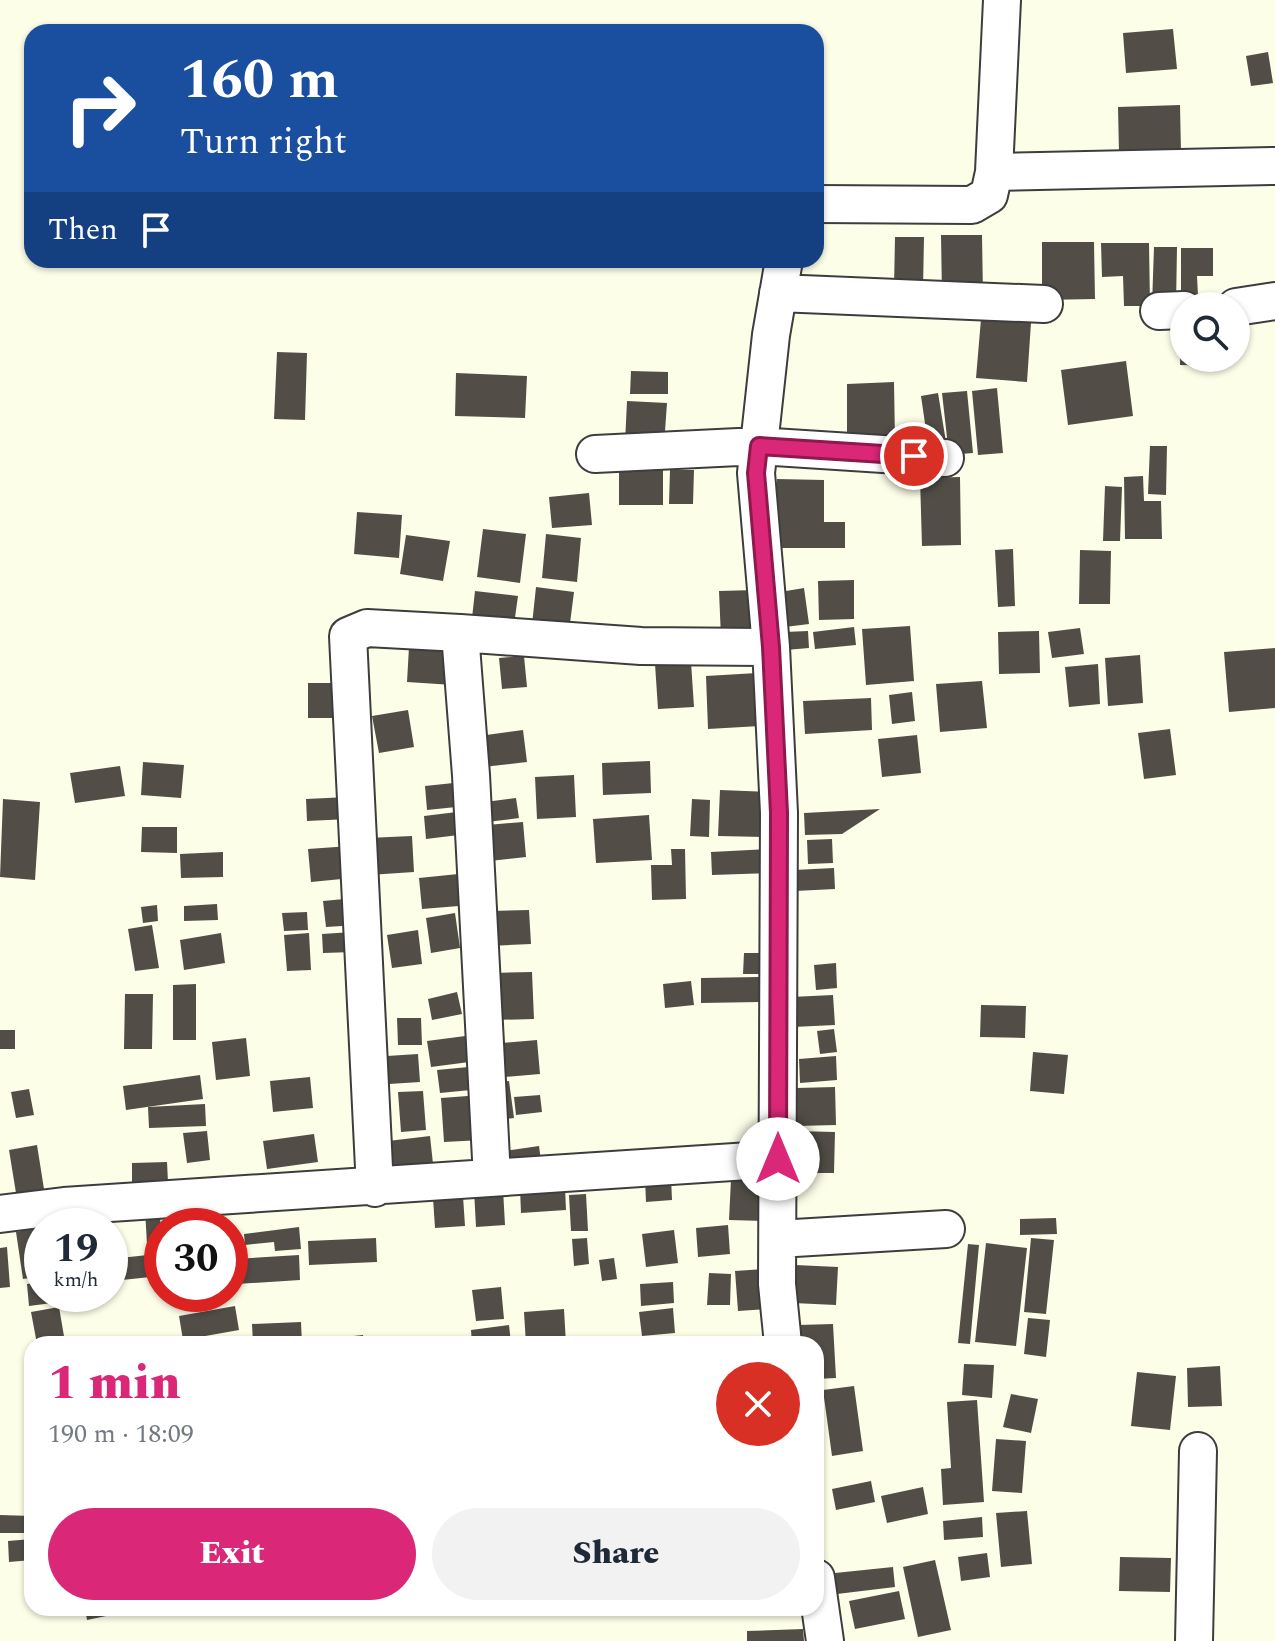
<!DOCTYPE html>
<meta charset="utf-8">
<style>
body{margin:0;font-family:Spectral,serif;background:#f2f2f3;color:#1f2937;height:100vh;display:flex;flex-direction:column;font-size:30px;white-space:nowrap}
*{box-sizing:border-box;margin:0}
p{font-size:26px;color:#747a83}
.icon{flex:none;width:44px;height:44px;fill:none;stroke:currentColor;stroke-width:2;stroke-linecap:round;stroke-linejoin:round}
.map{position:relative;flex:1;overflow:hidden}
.panel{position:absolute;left:24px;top:1336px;width:800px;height:280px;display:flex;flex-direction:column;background:#fff;border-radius:24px;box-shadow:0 2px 6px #0004}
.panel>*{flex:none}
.hud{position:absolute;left:24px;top:24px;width:800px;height:244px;border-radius:24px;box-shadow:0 2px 6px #0004;background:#1a4fa0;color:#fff;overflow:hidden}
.buttons{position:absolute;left:1170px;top:292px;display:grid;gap:16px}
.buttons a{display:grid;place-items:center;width:80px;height:80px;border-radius:50%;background:#fff;box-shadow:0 2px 6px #0004;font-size:40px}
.speed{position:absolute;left:24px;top:1208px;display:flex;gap:16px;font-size:40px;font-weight:700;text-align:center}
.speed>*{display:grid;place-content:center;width:104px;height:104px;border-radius:50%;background:#fff;box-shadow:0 2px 6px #0004;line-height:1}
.speed small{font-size:20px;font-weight:400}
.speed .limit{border:12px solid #d22;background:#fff;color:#111}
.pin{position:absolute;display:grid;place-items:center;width:68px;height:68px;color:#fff;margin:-34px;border:4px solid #fff;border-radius:50%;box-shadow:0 2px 8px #0007}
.me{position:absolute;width:88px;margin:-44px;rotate:0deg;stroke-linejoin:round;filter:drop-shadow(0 0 6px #0008)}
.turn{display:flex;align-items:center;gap:28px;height:168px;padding:0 24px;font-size:36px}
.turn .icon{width:104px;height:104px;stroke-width:2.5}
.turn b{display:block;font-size:56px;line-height:68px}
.then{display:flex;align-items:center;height:76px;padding:0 24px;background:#0003;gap:16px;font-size:30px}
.round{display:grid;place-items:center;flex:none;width:84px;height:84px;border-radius:42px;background:#f2f2f3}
.head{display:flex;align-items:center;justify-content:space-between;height:136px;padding:0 24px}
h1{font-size:48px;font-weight:800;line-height:60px;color:#db2777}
.cta{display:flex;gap:16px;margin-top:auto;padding:16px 24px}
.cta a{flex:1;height:92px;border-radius:48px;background:#db2777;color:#fff;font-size:32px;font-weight:800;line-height:92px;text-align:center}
.cta a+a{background:#f2f2f3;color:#1f2937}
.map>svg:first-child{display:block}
.building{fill:#524e47}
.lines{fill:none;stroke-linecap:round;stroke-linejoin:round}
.minor-casing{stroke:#3d3d3d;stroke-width:40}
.minor{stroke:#fff;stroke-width:36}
.route-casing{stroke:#8e194d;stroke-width:20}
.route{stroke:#db2777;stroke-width:14}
</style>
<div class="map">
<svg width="1275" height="1641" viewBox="0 0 1275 1641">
<rect width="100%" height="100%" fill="#fdfee8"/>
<path class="building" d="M1173,29l4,40 -51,4 -3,-40z
M1268,52l5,31 -22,3 -5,-30z
M1180,105l1,47 -62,1 -1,-46z
M941,235h41l1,60 -41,1z
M895,237h29l-1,52 -29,-1z
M1042,242h52l1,57 -53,1z
M1101,243h48l1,63h-26l-1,-30 -21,1z
M1154,247h23l-1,59 -24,-1z
M1181,248h32v28h-16l1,20h-17z
M981,319l50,4 -4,59 -51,-4z
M1181,326l3,32h35v8l-39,-1z
M277,352l30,1 -2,67 -31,-1z
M1126,361l7,55 -65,9 -7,-55z
M631,371l37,1v22h-38z
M456,373l71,3 -2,42 -70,-2z
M894,382l1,58 -48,1v-57z
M997,388l6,65 -25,2 -6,-64z
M967,391l6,62 -24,2 -7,-62z
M938,393l8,49 -18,2 -7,-48z
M627,401l40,2 -3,42 -39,-2z
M1150,446h17l-1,49 -18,-1z
M619,469l44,1v35h-44z
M670,470h24l-1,34h-24z
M1143,476l1,25h17l1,38h-37l-1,-62z
M960,477l1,68 -39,1 -2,-68z
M777,479l47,1v42h21v26h-69z
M1105,486l17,1 -2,54h-17z
M589,493l3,32 -40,3 -3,-31z
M357,512l45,3 -3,43 -45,-4z
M483,529l43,5 -6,49 -43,-6z
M546,534l35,4 -4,44 -35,-4z
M406,535l44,6 -7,40 -43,-7z
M1013,549l2,57 -17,1 -3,-57z
M1080,550l31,1 -1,53h-31z
M854,580v39l-35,1 -1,-39z
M536,587l38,5 -6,47 -37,-5z
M804,588l5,36 -24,3 -5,-35z
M755,590l1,47 -35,1 -2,-47z
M475,591l43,5 -5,36 -42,-5z
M910,626l4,55 -48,4 -4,-56z
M854,627l2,18 -41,4 -2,-17z
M1080,628l4,26 -32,4 -4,-26z
M808,631l1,17 -23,2 -1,-18z
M1039,631l1,42 -41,1 -1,-42z
M409,647l45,3 -1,35 -46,-3z
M1275,648v60l-46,4 -5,-60z
M1140,655l3,48 -35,3 -3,-48z
M524,656l3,31 -25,2 -3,-31z
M691,662l3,45 -36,2 -3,-45z
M1098,664l2,40 -31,3 -4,-40z
M757,673l3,53 -52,3 -2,-53z
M982,681l5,47 -47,4 -4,-48z
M308,683h36v35h-36z
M912,692l3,29 -23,3 -3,-29z
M871,698l1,32 -67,4 -2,-33z
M408,710l6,37 -35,6 -7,-37z
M1170,729l6,46 -32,4 -6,-46z
M523,730l4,32 -44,5 -4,-31z
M917,735l4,38 -39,4 -4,-38z
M650,761l1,32 -48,2 -1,-32z
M143,762l41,3 -3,33 -40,-3z
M120,766l5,30 -50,7 -5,-30z
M574,775l2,42 -39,2 -2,-42z
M463,782l3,24 -39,4 -2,-24z
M720,790l47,2 -2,45 -47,-1z
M348,797l1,22 -42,2 -1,-22z
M516,798l3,20 -32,4 -2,-20z
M3,799l37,3 -5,78 -35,-3z
M692,799l18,1 -1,37 -19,-1z
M880,809l-38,25 -37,1 -1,-22z
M465,811l2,23 -41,5 -2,-23z
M649,815l3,45 -56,3 -3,-44z
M523,822l3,35 -36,4 -3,-36z
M142,827h35v26l-36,-1z
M412,836l2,36 -45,3 -2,-37z
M832,839l1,24 -25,1 -1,-24z
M350,846l2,32 -41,4 -3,-33z
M671,849h14l1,50 -34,1 -1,-35h21z
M768,849l1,24 -57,2 -1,-23z
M223,852v25l-42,1 -1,-24z
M834,868l1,21 -40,2 -1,-21z
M468,873l3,32 -49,4 -3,-31z
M355,898l3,27 -32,2 -3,-26z
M217,904l1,16 -34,1v-15z
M157,905l1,16 -15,2 -2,-16z
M529,910l2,34 -41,2 -1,-35z
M307,912l1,18 -24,1 -2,-18z
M455,913l5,35 -29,5 -5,-35z
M152,925l7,43 -24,3 -7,-42z
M418,930l4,34 -30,4 -5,-33z
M352,932l2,20 -31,1 -1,-19z
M221,933l4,30 -41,7 -4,-30z
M309,933l2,37 -24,1 -3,-36z
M744,953h23l-1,21h-23z
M836,963l1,25 -21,2 -2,-25z
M532,972l2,47 -39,1 -2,-47z
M759,977l1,25 -59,1v-25z
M691,981l3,24 -29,3 -2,-24z
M196,984v56h-23v-55z
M457,992l5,22 -30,6 -4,-21z
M125,994h28l-1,55h-28z
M833,995l2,30 -42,2 -2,-30z
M981,1005l45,1 -1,32 -45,-1z
M397,1018h24l1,27h-24z
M834,1029l3,23 -17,2 -3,-23z
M0,1030h15v19h-15z
M473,1035l4,26 -46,6 -4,-26z
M246,1038l4,38 -34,4 -4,-38z
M537,1040l3,34 -46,4 -3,-34z
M1033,1052l35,3 -4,39 -34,-3z
M418,1054l2,28 -31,2 -2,-28z
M836,1056l1,24 -37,3 -1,-24z
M479,1066l2,23 -41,4 -3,-23z
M200,1075l3,24 -77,11 -3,-24z
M310,1077l3,31 -40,4 -3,-31z
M509,1081l5,37 -17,2 -5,-37z
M835,1087l1,38 -39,1 -1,-38z
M29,1089l5,26 -18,3 -5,-26z
M423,1091l3,39 -25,2 -3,-40z
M481,1095l2,45 -39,2 -3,-44z
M540,1095l2,17 -26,3 -2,-18z
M205,1104l1,22 -57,2 -1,-21z
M207,1131l3,29 -23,3 -4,-30z
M794,1131l41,1 -1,41h-40z
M314,1134l4,28 -51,7 -4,-28z
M430,1136l4,37 -41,5 -5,-37z
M37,1145l7,44 -28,4 -7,-43z
M539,1146l3,22 -42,6 -3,-22z
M167,1162l1,20 -36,2v-21z
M671,1177l1,23 -26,2 -1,-23z
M731,1179l36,2 -3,40 -35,-1z
M565,1187l1,23 -45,3 -1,-24z
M503,1189l2,36 -29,2 -2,-37z
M586,1194l2,37h-17l-2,-36z
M463,1196l2,30 -30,2 -2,-30z
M202,1208l3,18h-14l-2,-16z
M160,1209l1,34 -14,1 -2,-34z
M182,1213l2,13h-18l-1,-12z
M1056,1218l1,16 -37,1v-16z
M728,1225l2,29 -32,3 -2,-29z
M42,1227v49l-19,3 -7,-47z
M299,1227l2,22 -26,2 -1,-9 -29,3 -1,-11z
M674,1230l4,33 -32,4 -4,-33z
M376,1238l1,24 -68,3 -1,-24z
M587,1238l2,26 -15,2 -2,-27z
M1031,1238l23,2 -8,74 -22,-2z
M986,1243l41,5 -11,98 -41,-4z
M968,1244l11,1 -9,99 -12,-1z
M7,1247l3,40 -10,1v-40z
M157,1254l3,22 -38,4 -2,-22z
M299,1255l1,25 -64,4 -1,-25z
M614,1258l3,21 -15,2 -3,-21z
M795,1265l43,2 -2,38 -43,-2z
M765,1269l3,40 -30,2 -3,-40z
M709,1273l22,1 -1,31h-23z
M42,1282v12h17l1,8 -31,4 -2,-22z
M673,1282l1,21 -33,3 -1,-22z
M501,1287l3,32 -28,2 -4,-31z
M235,1306l4,24 -56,10 -4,-24z
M59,1307l6,35 -28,2 -6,-32z
M673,1308l2,25 -33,3 -3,-24z
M564,1309l2,35h-40l-2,-32z
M1028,1318l22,2 -4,37 -22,-3z
M301,1322l1,22h-49l-1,-20z
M833,1324l3,54 -20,1v-35h-17l-1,-19z
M509,1325l2,18 -39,1 -1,-14z
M363,1335l1,9h-49v-4z
M964,1364l30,1 -2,33 -30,-3z
M1220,1366l2,40 -34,1 -1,-39z
M1137,1372l39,4 -6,54 -39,-4z
M854,1386l9,65 -31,5 -9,-66z
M1011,1394l27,5 -7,34 -28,-6z
M977,1400l7,102 -41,3 -2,-36 10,-1 -4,-66z
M996,1439l30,2 -4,52 -30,-2z
M871,1481l4,21 -39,8 -4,-21z
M923,1487l5,27 -41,9 -6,-27z
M1027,1511l5,53 -31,3 -5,-54z
M0,1515l32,1v17h-32z
M982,1517l1,20 -39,3 -1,-19z
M32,1539v21l-23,2 -1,-21z
M987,1553l3,24 -29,4 -3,-24z
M1120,1557l51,1 -1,34 -51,-1z
M935,1560l16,70 -33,7 -15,-70z
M893,1567l2,20 -58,7 -2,-21z
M899,1591l6,28 -50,10 -6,-28z
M85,1608h25l1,7 -24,5z
M803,1629l1,12h-57v-10z"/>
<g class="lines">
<g class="minor-casing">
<path id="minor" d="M994,172l281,-6
M816,204l156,1 17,-10 5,-23 8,-172
M778,293l266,11
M1236,307l39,-6
M1159,311l25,-1
M595,454l164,-8 186,12
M492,1178l-21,-403 -11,-142 181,13 130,1
M375,1188l-27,-552 19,-8 93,5
M0,1214l64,-8 714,-47
M778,1239l168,-10
M783,1344l-6,-60 2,-471 -8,-166 -15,-174 15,-138 13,-75
M816,1578l9,63
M1194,1641l4,-190"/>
</g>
<use href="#minor" class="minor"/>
</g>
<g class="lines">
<g class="route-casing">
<path id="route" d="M778,1159l1,-346 -8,-166 -15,-174 3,-27 155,10"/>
</g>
<use href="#route" class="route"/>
</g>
</svg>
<div class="buttons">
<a><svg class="icon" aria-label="search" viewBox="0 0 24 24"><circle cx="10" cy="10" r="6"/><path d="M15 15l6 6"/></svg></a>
</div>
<div class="speed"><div>19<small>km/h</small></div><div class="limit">30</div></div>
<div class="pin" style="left:914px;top:456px;background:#d93025"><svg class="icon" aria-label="arrive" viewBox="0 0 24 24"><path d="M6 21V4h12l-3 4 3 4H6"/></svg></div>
<svg class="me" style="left:778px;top:1159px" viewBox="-20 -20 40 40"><circle r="19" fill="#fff"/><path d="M0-13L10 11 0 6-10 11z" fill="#db2777"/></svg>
<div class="hud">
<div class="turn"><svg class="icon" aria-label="right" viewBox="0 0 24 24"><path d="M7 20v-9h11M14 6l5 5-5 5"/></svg><div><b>160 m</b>Turn right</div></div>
<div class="then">Then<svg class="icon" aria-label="arrive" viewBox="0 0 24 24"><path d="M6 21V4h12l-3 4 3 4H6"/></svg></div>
</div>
<section class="panel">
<div class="head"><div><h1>1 min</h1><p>190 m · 18:09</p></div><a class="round" style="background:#d93025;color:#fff"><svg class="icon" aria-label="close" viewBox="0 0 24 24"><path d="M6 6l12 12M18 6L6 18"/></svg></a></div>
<div class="cta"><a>Exit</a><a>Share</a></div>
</section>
</div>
